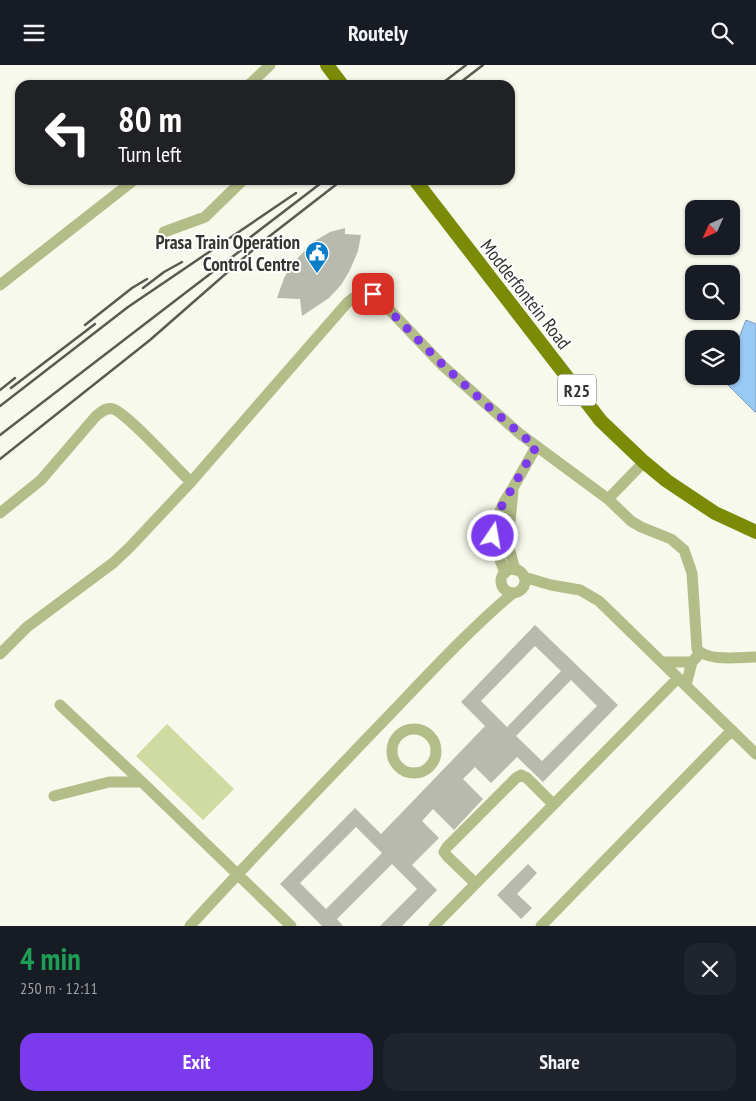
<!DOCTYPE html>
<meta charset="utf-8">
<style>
body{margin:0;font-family:"PT Sans Narrow",sans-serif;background:#20242c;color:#f1f3f6;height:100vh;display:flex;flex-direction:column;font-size:19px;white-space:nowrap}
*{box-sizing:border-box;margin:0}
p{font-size:16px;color:#9ea1a6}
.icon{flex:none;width:28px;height:28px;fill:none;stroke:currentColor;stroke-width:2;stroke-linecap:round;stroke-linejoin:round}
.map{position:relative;height:861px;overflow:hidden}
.side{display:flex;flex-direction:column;background:#171b24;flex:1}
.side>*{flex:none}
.guide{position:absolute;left:15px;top:15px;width:500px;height:105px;border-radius:15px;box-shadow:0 1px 4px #0004;background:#202124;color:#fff;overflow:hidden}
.needle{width:32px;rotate:225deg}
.controls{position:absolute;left:685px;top:135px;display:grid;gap:10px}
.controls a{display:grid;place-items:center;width:55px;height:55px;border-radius:10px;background:#171b24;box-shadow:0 1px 4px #0004;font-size:25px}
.pin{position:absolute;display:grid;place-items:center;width:42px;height:42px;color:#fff;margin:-21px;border-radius:10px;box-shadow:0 2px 8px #0006}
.me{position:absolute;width:55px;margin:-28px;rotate:12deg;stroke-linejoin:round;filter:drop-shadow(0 0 4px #0008)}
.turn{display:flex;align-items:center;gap:18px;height:105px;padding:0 20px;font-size:22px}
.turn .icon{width:65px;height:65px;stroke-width:2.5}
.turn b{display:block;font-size:35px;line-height:42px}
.round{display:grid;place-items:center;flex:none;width:52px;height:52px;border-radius:15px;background:#20242c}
.summary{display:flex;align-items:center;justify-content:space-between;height:85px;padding:0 20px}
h1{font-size:30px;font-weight:700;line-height:38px;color:#1e9e55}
.button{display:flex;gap:10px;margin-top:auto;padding:10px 20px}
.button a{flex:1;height:58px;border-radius:15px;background:#7c3aed;color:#fff;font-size:20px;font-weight:700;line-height:58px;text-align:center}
.button a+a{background:#20242c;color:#f1f3f6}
header{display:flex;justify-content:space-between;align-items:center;height:65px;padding:0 20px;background:#171b24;font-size:22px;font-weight:700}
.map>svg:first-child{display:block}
.green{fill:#cfdba0}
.water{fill:#99caf6;stroke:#7b9dbb}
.building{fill:#b8baad;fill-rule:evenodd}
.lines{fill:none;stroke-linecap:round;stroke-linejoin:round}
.minor{stroke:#b3bd88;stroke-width:11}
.major{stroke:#7c8b07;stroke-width:14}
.rail{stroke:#595a54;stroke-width:2.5}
.route{stroke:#7c3aed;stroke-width:9;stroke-dasharray:0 16.2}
.labels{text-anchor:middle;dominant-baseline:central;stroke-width:4;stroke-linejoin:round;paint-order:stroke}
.shield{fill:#fff;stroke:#71726e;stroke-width:1}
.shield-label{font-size:18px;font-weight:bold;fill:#343530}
.poi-label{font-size:19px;font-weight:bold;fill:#343530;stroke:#fff;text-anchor:end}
.street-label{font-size:19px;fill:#343530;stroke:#fff}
</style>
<header><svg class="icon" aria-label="menu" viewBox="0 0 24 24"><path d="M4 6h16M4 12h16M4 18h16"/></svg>Routely<svg class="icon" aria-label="search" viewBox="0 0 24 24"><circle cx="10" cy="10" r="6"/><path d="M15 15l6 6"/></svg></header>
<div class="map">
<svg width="756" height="861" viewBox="0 0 756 861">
<rect width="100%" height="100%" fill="#f6f9eb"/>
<path class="green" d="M167,659l67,65 -31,31 -67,-64z"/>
<path class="water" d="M746,255l10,4v88h-1l-32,-32 1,-4h7v-18z"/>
<path class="building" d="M345,163v6l16,1 -3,16 -8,19 -9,15 -12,13 -27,18 -2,-17 -23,-1 7,-20 9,-15 20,-21 17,-10z
M535,560l83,80 -75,77 -26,-25 -26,26 -16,-16 -12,12 20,20 -29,31 -21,-21 -11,12 17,17 -27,27 25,25 -35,36h-22l37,-37 -25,-25 -55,55 6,7h-21l-42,-42 75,-76 26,26 32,-33 72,-75 -24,-24zM535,581l26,25 -54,56 -26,-26zM571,615l26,26 -55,55 -26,-25zM356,762l26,26 -56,56 -26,-26z
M528,799l9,9 -20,21 15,14 -11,11 -24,-24z"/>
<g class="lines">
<path class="minor" d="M249,20l21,-20
M164,167l41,-15 38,-37
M0,220l134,-105
M513,425l-5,54 7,26
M608,434l36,-37
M0,448l41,-33 55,-64c5,-4 10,-9 17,-7 14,4 64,60 78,73
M501 516a12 12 0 1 1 24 0a12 12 0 1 1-24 0Z
M505,508l-11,-29 -1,-17 11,-25 9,-14 23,-41
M524,512l27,8 29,5 19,11 157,153
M0,589l27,-27 86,-64 17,-16 61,-65 156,-179c14,-12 21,-15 35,-1l61,64 77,68 88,65 23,22 10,6 30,12 13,11 8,23 5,76c10,13 43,8 59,8
M663,597h29
M686,620l6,-23 8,-9
M60,640l82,77
M392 686a22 22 0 1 1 44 0a22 22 0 1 1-44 0Z
M54,731l55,-14h33l149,144
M475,818l-28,-27 -3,-4 3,-5 69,-69 5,-3 6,3 26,26
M190,861c59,-65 120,-128 180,-191 47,-48 92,-99 143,-142
M434,861l244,-248
M541,861l191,-196"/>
<path class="major" d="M327,0l15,20
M415,115l186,241 43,41 23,19 48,32 41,19"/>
<path class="rail" d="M440,20l26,-20
M457,20l26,-20
M244,177l81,-62
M143,223l21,-16 18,-10
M85,260l47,-37 15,-9
M11,323l84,-64
M0,325l15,-12
M0,341l128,-99 168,-114
M0,370l253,-194
M0,394l150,-119 112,-98 80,-62"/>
</g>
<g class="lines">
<path class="route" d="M373,229l70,71 46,42 47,40 -40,69 -3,11v9"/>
</g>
<defs>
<g id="civic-pin" transform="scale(1.25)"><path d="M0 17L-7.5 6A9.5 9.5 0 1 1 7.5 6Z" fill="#097dc7" stroke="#fff"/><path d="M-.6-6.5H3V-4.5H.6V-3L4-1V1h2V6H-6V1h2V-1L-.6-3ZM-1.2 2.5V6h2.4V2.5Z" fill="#fff"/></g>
</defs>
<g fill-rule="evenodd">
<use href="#civic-pin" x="317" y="188"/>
</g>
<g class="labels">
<rect class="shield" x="558" y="309.5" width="38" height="31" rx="4"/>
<g class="shield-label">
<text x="577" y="325">R25</text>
</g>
<g class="poi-label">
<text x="300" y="177">Prasa Train Operation<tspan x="300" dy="22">Control Centre</tspan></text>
</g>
<g class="street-label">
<text transform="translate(526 229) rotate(52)">Modderfontein Road</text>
</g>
</g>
</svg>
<div class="controls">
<a><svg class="needle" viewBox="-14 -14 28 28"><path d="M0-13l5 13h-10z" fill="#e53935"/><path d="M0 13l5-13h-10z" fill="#9ea1a6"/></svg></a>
<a><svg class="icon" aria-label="search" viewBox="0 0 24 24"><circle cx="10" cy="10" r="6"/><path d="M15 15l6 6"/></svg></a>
<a><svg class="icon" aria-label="layers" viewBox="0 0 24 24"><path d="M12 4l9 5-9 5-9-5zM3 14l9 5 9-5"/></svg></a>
</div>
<div class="pin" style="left:373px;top:229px;background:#d93025"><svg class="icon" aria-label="arrive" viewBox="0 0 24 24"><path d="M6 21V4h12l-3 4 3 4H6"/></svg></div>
<svg class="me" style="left:493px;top:471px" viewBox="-20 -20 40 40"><circle r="17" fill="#7c3aed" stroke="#fff" stroke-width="3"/><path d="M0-11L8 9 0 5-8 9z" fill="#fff"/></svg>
<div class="guide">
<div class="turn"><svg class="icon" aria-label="left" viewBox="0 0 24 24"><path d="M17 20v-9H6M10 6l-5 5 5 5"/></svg><div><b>80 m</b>Turn left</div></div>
</div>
</div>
<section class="side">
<div class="summary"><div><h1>4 min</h1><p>250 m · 12:11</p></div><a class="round"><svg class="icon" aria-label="close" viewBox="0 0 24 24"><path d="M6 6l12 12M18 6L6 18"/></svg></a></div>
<div class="button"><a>Exit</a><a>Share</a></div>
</section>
